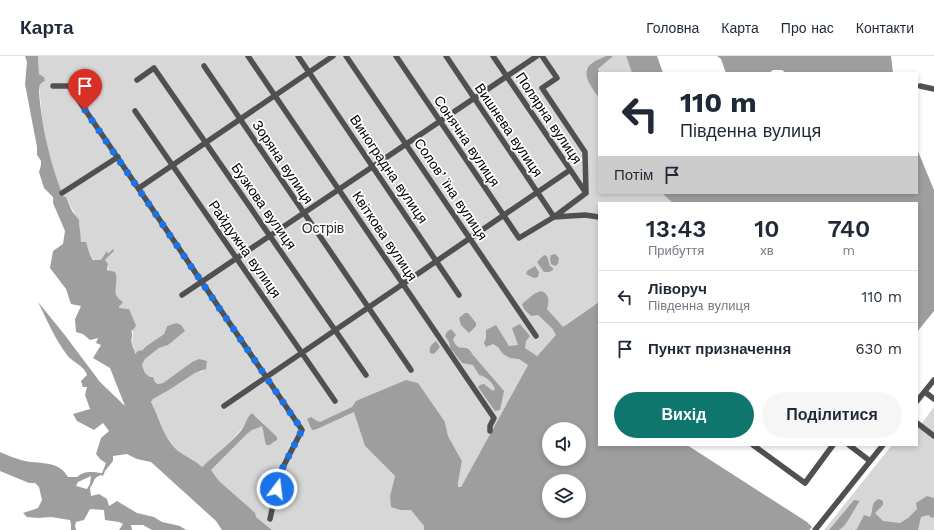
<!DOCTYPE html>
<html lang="uk">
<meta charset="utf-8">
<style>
body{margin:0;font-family:"Work Sans",sans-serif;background:#f6f6f7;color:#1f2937;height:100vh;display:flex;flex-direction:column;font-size:15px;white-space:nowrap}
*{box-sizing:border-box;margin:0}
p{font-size:13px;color:#747a83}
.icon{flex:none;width:22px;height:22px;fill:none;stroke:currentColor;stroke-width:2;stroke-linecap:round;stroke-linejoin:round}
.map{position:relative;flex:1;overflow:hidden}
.details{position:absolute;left:598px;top:146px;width:320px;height:244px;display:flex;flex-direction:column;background:#fff;border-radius:0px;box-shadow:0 2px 6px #0003}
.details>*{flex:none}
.hud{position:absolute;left:598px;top:16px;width:320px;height:122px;border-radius:0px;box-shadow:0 2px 6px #0003;background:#fff;color:#1f2937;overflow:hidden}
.buttons{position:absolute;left:542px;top:366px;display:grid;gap:8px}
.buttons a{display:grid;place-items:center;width:44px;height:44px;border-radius:50%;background:#fff;box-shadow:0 2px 6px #0003;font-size:20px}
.pin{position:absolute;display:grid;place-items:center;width:34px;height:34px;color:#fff;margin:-41px -17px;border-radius:50% 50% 50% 0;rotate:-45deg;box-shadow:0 0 4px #0007}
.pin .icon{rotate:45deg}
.me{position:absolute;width:44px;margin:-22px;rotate:15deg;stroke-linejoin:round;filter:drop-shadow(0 0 3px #0008)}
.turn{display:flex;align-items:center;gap:14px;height:84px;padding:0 16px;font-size:18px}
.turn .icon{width:52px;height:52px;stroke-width:2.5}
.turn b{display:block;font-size:28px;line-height:34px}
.then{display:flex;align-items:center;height:38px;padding:0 16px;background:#0003;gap:8px;font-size:15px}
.eta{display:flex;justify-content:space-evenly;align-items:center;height:68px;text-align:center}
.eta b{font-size:24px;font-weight:600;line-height:28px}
.action{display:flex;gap:8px;margin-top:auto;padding:8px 16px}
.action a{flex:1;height:46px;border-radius:24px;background:#0f766e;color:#fff;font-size:16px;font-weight:600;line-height:46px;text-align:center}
.action a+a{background:#f6f6f7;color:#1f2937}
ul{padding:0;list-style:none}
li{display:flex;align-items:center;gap:12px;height:52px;padding:0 16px;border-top:1px solid #e0e1e3}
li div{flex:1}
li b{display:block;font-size:15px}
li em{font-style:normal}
header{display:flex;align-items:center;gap:24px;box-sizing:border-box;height:56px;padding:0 20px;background:#fff;border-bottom:1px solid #e0e1e3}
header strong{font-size:19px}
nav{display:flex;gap:22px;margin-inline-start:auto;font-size:14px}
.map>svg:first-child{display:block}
.green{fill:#d7d7d7}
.water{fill:#9e9e9e;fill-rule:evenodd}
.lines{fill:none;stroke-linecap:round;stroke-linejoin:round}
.minor{stroke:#505050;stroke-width:5.5}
.route{stroke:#1a73e8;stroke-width:7;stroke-dasharray:0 12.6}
.labels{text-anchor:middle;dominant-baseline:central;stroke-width:3.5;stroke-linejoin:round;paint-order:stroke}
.street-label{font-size:14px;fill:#000;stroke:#fff}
.park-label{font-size:14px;fill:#2e2e2e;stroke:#fff}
</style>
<header>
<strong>Карта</strong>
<nav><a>Головна</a><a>Карта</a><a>Про нас</a><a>Контакти</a></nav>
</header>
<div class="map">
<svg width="934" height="474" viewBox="0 0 934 474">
<rect width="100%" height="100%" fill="#fff"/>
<path class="green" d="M38,0h588l6,17h-32l-3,-8 -11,4v3l4,12 9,14v95h63l6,4 5,6h-74v99l-32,22 -39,41 -67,122h-3v-4l4,-22 -14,-25 -3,-14 -92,-15 12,39 30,30 -5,20 11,14 10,-1 13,17v4h-152l-16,-13 -5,-8 -32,-28 -8,-11 36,-36 5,-4 12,-6 -12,-11c-6,6 -8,15 -15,21 -10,12 -23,23 -35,33 -7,-6 -17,-9 -24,-16 -15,-15 -18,-31 -27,-49l2,-3 16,-9 26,-17 9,-2 -12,-9 -29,21 -5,1 -3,-2 -2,-5h-3l-5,-4 -3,-8 3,-6 14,-11 9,-3 3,-4 7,-4 -2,-14 -9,3 -3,8 -19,13 -2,3 -8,5 -1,-8 -2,-3 1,-11 -2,-3 4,-2 1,-3 -7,-16 -9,-1c-1,-7 -4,-14 -6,-22 -2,-8 -6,-13 -6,-22l-3,-2h-3l11,-9 -5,2 -1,-3 -5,8h-8l-4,-5 -4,-13h-5l-2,-9 1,-9 -14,-27 -3,-1 -7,-17 -9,-32 -5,-30 -3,-30 5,-10 -5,-3z
M934,351v123h-110l68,-85 12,1 1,-1h12v-15z"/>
<path class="water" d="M25,0h13l1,18 5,3 1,4c-6,2 -6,6 -6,12 3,35 11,70 24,103l3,1 6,14 7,9 2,22h5l4,13 3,5h8l6,-9 1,3 5,-5 1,2 -10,10 1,-1 3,4 -1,6 8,2c5,11 -6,22 8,30l-4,5 1,1 9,1 7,16 -1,3 -4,3c3,4 -1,8 1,13 1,5 3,5 3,10l3,-3 5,-1 2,-3 19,-13 3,-8 9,-3 5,2 4,6 -17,14 -9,3 -14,11 -3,6 3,8 5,4h3l2,5 3,2 5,-1 29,-21 7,-3 8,2 -1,8 -11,4 -26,17 -16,9 -2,3c9,17 13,39 30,51 7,5 15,8 21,14 12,-11 27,-23 38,-35 5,-6 6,-14 12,-19l25,24v3l-5,3 -2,2h-4c-2,-7 -2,-13 -4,-19l-10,4 -5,4 -36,36 8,11 32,28 4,4 1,4 16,13h-50l-6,-9 -65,-59 -14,-3 -10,-5 -14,2v5l-8,10 -2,5 -2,-1c-10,4 -5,6 -11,13l1,8 8,-2 8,5 2,7 8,-5 20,12 17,4 8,5 18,4 6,4h-34l-9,-5h-12l1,5h-13l4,-6 -4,-2 -14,-2 -1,-10 -14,-1 -6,11 -8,2 -1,4 1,4h-5v-6l-1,-4 -19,-3 -13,1 -11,-1 -4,-4 15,-5 4,-8 -3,-13 -4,-4h-6l-29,-12v-19c7,3 14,6 21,8 17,5 37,-1 47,17h9c8,-7 15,-5 25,-4l4,-10 -5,-3 -5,-6 5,-16 8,-7 -6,-8 -9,7 -17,-9 -4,-7 17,-5 -5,-14 2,-8h-4l-2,-6 6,-6c-3,-10 -14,-12 -20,-20 -12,-16 -20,-35 -29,-53l26,32 36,48 25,24 -15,-38 -17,-10 8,-13 -5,-2 2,-5 -8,2 -7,-6 -7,-2 -1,-13 6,-13 -10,-2 -5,-15 -16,-21 3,-17 10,-7 2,-13 -12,-28v-6l-9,-9 -5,-16 2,-7v-4l-4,-6v-8l-12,-63 2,-22zM91,420l-1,8 -3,5 -11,-3 2,-4z
M606,0h7l-15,13 2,4 -1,25c-6,-9 -20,-25 -8,-34 4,-4 10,-5 15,-8z
M626,0h31l6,17h-31z
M717,0h174l2,17h-107l-4,-3h-9l-4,3h-43l-5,-14z
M917,93l17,41v121l-17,21v-129h-244l-11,-10h255z
M555,198l4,4 -1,6 -3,2 -4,-2 -1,-5 1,-4z
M544,199l3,1 3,10 3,2v2l-4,2h-5l-7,-10z
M535,210l4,6 -1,5 -4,1 -8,-4 1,-3z
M541,235c9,3 8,10 6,18l16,18 36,-25v143h88l120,77 5,5 -3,3h-385v-4l-13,-16h-10l-10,-3 -1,-11 5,-20 -30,-30 -11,-34 -37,17 -5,1 -5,-11 4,-2 6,4 3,1 32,-15 4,-6 50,-21 12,3 27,39 3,14 14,25 -4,22v4h3l67,-122 -9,-6 -9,-1 -7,-4 -5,-7 -5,-3 -7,3 -2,-4 2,-5v-8l10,-5 13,21 9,-1 -6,-17 8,-4 10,12 -4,5 -1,7 12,8 19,-21 -4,-7 -14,-13 -7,1 -7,-7 -2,-5 12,-10zM549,373h30v30h-30zM549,425h30v30h-30z
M465,257h3l8,10v3l-7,7 -8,-8 -2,-7z
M451,273l5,6 -3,4c6,17 12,1 20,16l31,36 -4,19 -5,1 -17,-24 2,-2 4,-1 9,7 2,-2c-2,-6 -9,-13 -16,-14l-6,-10 -11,-2 -12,-15 -1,-6 -4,-6 2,-4z
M436,285l4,6 -6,7 -4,-1c-1,-6 1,-8 6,-12z
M927,440l7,2v19l-2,1 -4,-3 -7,2 -3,13h-64l3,-1 7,-14 6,2c4,-7 0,-15 9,-18l4,2v4l-8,8 8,8 17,2 8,-5 9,-9 -1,-6z
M854,444l6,1c-6,7 -13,25 -21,29 -3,0 -7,0 -10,0z"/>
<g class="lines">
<path class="minor" d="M248,0l246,362 -4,8v5
M298,0l161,239
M346,0l190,280
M396,0l123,182 35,-21 32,-24
M446,0l108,161 31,-2 14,2
M493,0l93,137
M542,0l15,22 -15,10 43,64 1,41
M204,10l207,304
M137,24l17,-12 212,307
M53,30h16l233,344 -22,43 -10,46
M920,30l14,3
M135,55l200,290
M139,132l194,-132
M62,137l56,-36
M182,239l355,-239
M925,336l9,7
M917,345l17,-21
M224,350l346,-236
M917,367l17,13
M753,389l52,38 28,-38
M849,389l21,16
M815,474l68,-85"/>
</g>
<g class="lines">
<path class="route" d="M85,54l217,320 -22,43 -3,16"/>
</g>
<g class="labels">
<g class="street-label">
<text transform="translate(549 62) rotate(56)">Полярна вулиця</text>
<text transform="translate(509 74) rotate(56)">Вишнева вулиця</text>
<text transform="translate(467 85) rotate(56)">Сонячна вулиця</text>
<text transform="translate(283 106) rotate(56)">Зоряна вулиця</text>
<text transform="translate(389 113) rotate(56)">Виноградна вулиця</text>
<text transform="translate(451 133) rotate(56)">Соловʼїна вулиця</text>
<text transform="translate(264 150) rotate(55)">Бузкова вулиця</text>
<text transform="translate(385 180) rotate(56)">Квіткова вулиця</text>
<text transform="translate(245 193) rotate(55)">Райдужна вулиця</text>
</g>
<g class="park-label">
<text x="323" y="172">Острів</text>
</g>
</g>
</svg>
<div class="buttons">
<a><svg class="icon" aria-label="sound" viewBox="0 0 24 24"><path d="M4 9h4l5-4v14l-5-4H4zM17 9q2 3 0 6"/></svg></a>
<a><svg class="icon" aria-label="layers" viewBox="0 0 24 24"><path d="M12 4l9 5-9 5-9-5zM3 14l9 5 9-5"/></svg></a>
</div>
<div class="pin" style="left:85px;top:54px;background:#d93025"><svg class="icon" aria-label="arrive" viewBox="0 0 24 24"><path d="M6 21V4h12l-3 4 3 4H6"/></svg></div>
<svg class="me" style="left:277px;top:433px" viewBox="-20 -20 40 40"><circle r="17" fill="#1a73e8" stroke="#fff" stroke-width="3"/><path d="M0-11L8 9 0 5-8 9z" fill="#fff"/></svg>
<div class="hud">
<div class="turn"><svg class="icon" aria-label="left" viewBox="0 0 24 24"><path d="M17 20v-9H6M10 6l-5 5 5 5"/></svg><div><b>110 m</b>Південна вулиця</div></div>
<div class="then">Потім<svg class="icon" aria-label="arrive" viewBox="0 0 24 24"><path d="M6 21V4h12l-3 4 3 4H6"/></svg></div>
</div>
<section class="details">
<div class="eta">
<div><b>13:43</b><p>Прибуття</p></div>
<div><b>10</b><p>хв</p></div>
<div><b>740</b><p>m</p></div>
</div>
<ul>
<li><svg class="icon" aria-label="left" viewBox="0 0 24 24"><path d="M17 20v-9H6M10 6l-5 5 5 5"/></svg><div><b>Ліворуч</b><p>Південна вулиця</p></div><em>110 m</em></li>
<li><svg class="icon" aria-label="arrive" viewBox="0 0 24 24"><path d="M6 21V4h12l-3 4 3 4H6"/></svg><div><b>Пункт призначення</b></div><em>630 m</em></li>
</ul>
<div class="action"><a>Вихід</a><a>Поділитися</a></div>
</section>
</div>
